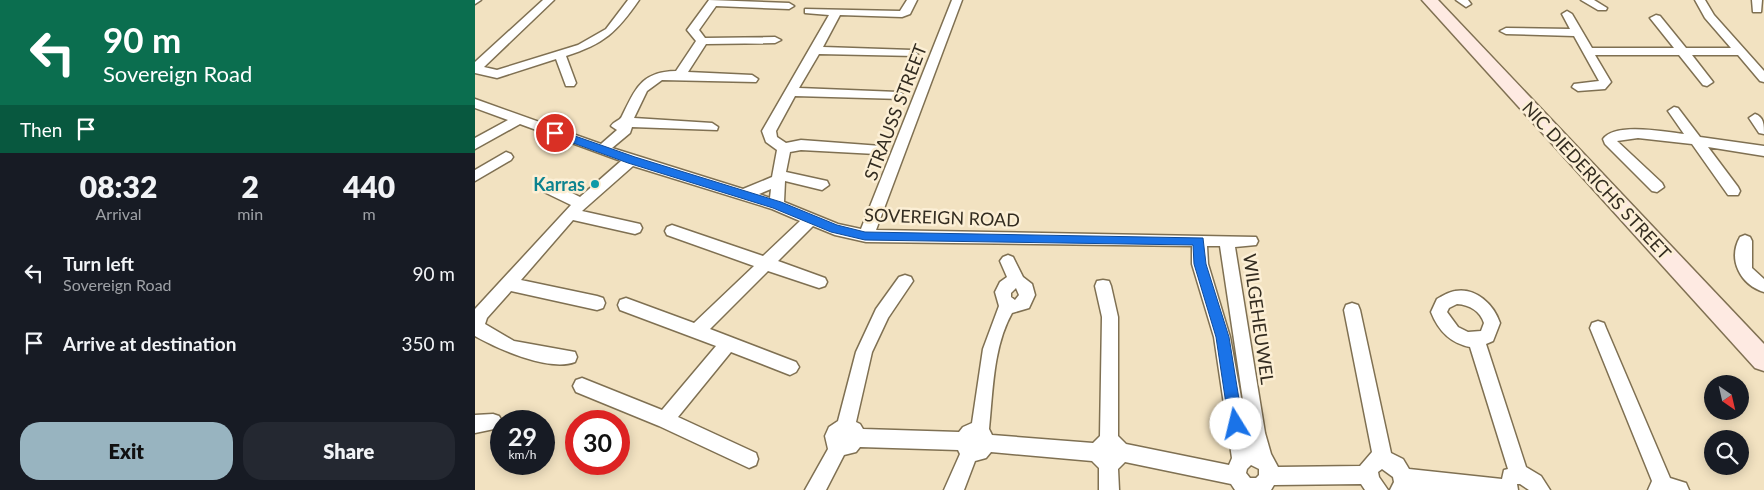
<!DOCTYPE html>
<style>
body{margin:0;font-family:Lato,sans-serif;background:#242831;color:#f1f3f6;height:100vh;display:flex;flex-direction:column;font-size:19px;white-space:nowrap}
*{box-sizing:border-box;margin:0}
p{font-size:16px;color:#9ea1a6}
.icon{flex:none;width:28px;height:28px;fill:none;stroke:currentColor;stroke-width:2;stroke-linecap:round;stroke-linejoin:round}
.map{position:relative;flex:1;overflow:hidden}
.details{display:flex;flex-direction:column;background:#171b24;width:475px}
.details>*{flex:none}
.guide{background:#0b6e4f;color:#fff;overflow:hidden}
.needle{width:32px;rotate:146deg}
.controls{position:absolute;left:1229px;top:375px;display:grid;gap:10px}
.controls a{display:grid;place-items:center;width:45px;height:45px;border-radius:50%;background:#171b24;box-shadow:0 2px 12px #0003;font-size:25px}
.speed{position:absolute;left:15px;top:410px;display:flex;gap:10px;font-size:25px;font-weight:700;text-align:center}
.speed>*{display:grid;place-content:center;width:65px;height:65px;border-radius:50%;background:#171b24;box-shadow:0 2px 12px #0003;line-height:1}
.speed small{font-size:12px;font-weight:400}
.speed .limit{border:8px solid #d22;background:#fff;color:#111}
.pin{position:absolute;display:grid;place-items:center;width:42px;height:42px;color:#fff;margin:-21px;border:2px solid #fff;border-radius:50%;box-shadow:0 1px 5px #0007}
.me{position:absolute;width:55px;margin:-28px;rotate:351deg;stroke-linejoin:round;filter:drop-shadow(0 0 4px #0008)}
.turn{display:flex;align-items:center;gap:18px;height:105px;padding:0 20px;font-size:22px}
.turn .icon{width:65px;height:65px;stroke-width:2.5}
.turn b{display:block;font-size:35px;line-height:42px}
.then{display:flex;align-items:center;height:48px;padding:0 20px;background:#0003;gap:10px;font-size:19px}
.eta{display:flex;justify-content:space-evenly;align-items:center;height:85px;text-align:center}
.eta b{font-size:30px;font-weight:800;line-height:35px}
.button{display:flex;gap:10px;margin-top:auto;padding:10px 20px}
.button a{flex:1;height:58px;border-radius:20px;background:#98b4c0;color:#111;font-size:20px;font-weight:800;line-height:58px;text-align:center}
.button a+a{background:#242831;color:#f1f3f6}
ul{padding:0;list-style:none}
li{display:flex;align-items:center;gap:15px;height:70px;padding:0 20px}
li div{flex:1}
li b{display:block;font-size:19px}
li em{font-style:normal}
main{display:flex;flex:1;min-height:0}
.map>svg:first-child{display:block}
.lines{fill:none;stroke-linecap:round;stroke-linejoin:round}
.street-casing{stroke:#7f7052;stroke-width:3}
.secondary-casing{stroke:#7f7052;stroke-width:3}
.street{fill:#fff;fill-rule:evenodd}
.secondary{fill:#feeae2;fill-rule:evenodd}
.route{fill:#1a73e8;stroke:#114b97}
.culture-dot{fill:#0f9aa8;stroke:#fcefd5;stroke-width:2}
.labels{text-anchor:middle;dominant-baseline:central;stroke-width:5;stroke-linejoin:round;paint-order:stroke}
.street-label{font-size:18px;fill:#332c20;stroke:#fcefd5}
.culture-label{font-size:18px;font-weight:bold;fill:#0d838f;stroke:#fcefd5;text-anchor:end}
</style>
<main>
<section class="details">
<div class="guide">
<div class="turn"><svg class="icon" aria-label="left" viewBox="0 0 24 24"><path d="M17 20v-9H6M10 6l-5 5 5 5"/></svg><div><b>90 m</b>Sovereign Road</div></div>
<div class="then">Then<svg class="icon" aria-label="arrive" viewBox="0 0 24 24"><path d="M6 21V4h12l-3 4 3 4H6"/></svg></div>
</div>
<div class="eta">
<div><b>08:32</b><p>Arrival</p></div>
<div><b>2</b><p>min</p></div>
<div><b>440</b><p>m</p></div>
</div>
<ul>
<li><svg class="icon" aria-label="left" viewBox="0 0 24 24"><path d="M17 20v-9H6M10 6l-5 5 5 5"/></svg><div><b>Turn left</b><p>Sovereign Road</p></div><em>90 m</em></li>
<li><svg class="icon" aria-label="arrive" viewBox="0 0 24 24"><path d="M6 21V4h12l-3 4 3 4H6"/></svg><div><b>Arrive at destination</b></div><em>350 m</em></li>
</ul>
<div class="button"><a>Exit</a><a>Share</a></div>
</section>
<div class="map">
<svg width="1289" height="490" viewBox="0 0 1289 490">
<rect width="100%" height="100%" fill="#f2e2c1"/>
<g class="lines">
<g class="street-casing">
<path id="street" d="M0,0h6l-6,4z
M68,0h11l-70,67 13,3 81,-25 28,-16 22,-29h11c-22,32 -35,44 -73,56l10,27 -2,3h-8l-10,-27 -59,19 -22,-5v-11z
M234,0l80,3 5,3 -5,3 -73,-3 -17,24 6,8 70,-1 6,3 -6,3 -69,1 -18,28 64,3 6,4 -2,3 -94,-2 -15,11 -13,27 78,5 6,4 -1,3 -85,-3 -2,6 -18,15 131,41 29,-12 5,-27 -11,-8 -4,-11 67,-116 -24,-2v-4l95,2 7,-11h10l-7,14 -8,3 -62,-2 -17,32 89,3 6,4 -2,2 -97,-2 -20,34 99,4 4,1 2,3 -2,3 -107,-3 -19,35 1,6 9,6 15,-3 80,6 2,3 -2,3 -5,2 -75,-4 -11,2 -4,20 41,9 2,4 -7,5 -37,-9 -1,21 54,22 23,5 91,-229h10l-86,230 380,7 2,4 -2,4 -21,2 30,186 6,21 7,13 82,-1 12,-14 -28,-142 2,-5 6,-2 6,2 2,5 31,143 12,6 6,10 93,10 2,-9 4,-1 -38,-122c-20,-4 -32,-17 -39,-35l6,-13c5,-3 12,-7 18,-8 21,-4 39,14 45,32l-7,18 -7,3 40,123 15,9 9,14h-21l-9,-6h-3l1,6h-128l4,-8 -1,-5 -11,-8 -4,3 1,5 9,13h-23l-4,-6 -87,1 -3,5h-36l-4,-6 -106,-22 -7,7 1,21h-20v-22l-7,-7 -101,-9 -5,6 -11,3 -11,29h-20l16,-36 -2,-4 -98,-3 -4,5 -12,3 -18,35h-21l23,-41 -3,-13 4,-9 9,-6 18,-69 20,-43 23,-32 6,-2 6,2 2,4 -25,37 -16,34 -16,70 4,2 3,5 96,3 4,-5 9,-4 11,-74 16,-43 -4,-14 5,-10 7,-5 -7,-16 3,-4 5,-2 5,2 10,20 9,7 3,11 -6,13 -17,5c-19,34 -19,78 -23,116l3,6 101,8 7,-7 2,-119 -7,-31 2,-5 6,-1 6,1 2,5 7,31v119l8,8 103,21 3,-7 -18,-121 -22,-73v-18l-326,-4 -31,-7 -22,-9 -35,35 47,17 2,4 -2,4 -6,2 -51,-17 -58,58 86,33 3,5 -3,5 -6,3 -59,-23 -53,65 78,36 2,6 -2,6 -7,3 -90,-42 -83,-34 -3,-6 3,-6 6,-2 80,32 54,-64 -96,-36 -2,-5 2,-5 6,-2 68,25 60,-57 -87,-31 -2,-4 2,-4 5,-2 91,31 37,-35 -28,-12 -139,-43 -51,45 58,13 2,4 -2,4 -5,2 -62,-14 -52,60 76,16 6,2 2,5 -2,5 -6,2 -86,-19 -24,27 -2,6 29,17 61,11 2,5 -2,5c-26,10 -77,-13 -100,-26v-27l96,-104 -29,-14 -2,-4 2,-4h10l28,14 41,-36 -101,-37 -45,25v-11l33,-18 -33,-12v-9l126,45 16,-14 -6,-4c3,-5 9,-5 11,-10 14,-28 19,-44 54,-45l20,-30 -9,-11zM296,189l-1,9 -11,-4zM732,246h13l30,201 -20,-110 -22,-73zM541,288l3,7 -4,5 -4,-3v-4zM982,304c13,1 23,7 27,19l-3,8 -13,1 -10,-5 -11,-15 2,-4zM776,465l8,4v6l-3,3h-6l-4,-5 1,-4z
M981,0h12l3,4 -5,3z
M1106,0h13l13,8 -1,2h-8z
M1220,0h10l9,15 50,56v11l-4,-1 -22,-26h-46l21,27 -6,4 -4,-1 -24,-30h-84l16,27 -6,7 -27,2 -6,-4 2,-3 25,-3 -25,-45 -68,-2 -6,-3 6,-3 64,1 -8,-15 5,-3 5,3 20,34h82l-24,-30 6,-3 4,1 26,32h45l-26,-30z
M1277,0h10l-1,12h-8z
M1199,107l4,1 22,29 64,9v10l-56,-9 30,40 2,4 -2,4h-10l-36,-51 -54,-6 -21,3 45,42 2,4 -7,5 -5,-1 -47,-47 -2,-5c12,-17 63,-7 81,-5l-16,-23z
M1280,114c9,3 9,11 9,20l-5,-1 -10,-15z
M31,152l5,2 2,3 -2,3 -36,21v-11z
M1270,235l5,2 2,4v27l12,11v13c-23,-7 -37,-32 -24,-55z
M1123,321l6,2 2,5 64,150 16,5 3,7h-41l4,-9 -62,-153 2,-5z
M18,414l6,2 3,5 -3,7 -24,5v-18z"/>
</g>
<g class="secondary-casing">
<path id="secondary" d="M947,0h16l326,344v27l-9,-3z"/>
</g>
<use href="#street" class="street"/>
<use href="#secondary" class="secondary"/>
</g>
<path class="route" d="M80,129l80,28 146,45 56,23 28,7 338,6 3,26 23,73 14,87 -2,5 -5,2 -5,-2 -2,-5 -13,-87 -22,-73 -1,-19 -328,-5 -34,-8 -58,-24 -145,-45 -77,-28v-5z"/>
<circle class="culture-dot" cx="120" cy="184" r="5"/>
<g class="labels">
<g class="street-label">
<text transform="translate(420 112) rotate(-69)">STRAUSS STREET</text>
<text transform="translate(1122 180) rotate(47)">NIC DIEDERICHS STREET</text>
<text transform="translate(467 217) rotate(2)">SOVEREIGN ROAD</text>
<text transform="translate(784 319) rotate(82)">WILGEHEUWEL</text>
</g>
<g class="culture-label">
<text x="110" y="184">Karras</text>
</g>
</g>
</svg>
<div class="controls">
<a><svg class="needle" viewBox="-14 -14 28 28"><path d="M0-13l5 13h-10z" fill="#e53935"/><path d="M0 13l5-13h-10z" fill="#9ea1a6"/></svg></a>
<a><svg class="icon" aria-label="search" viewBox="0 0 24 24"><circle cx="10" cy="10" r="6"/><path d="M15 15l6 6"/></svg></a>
</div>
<div class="speed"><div>29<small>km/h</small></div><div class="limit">30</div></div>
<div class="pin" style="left:80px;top:133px;background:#d93025"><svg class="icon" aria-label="arrive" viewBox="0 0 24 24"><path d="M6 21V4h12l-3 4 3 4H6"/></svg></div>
<svg class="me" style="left:761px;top:424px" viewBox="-20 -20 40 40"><circle r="19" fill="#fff"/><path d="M0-13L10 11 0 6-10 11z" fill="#1a73e8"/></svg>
</div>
</main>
